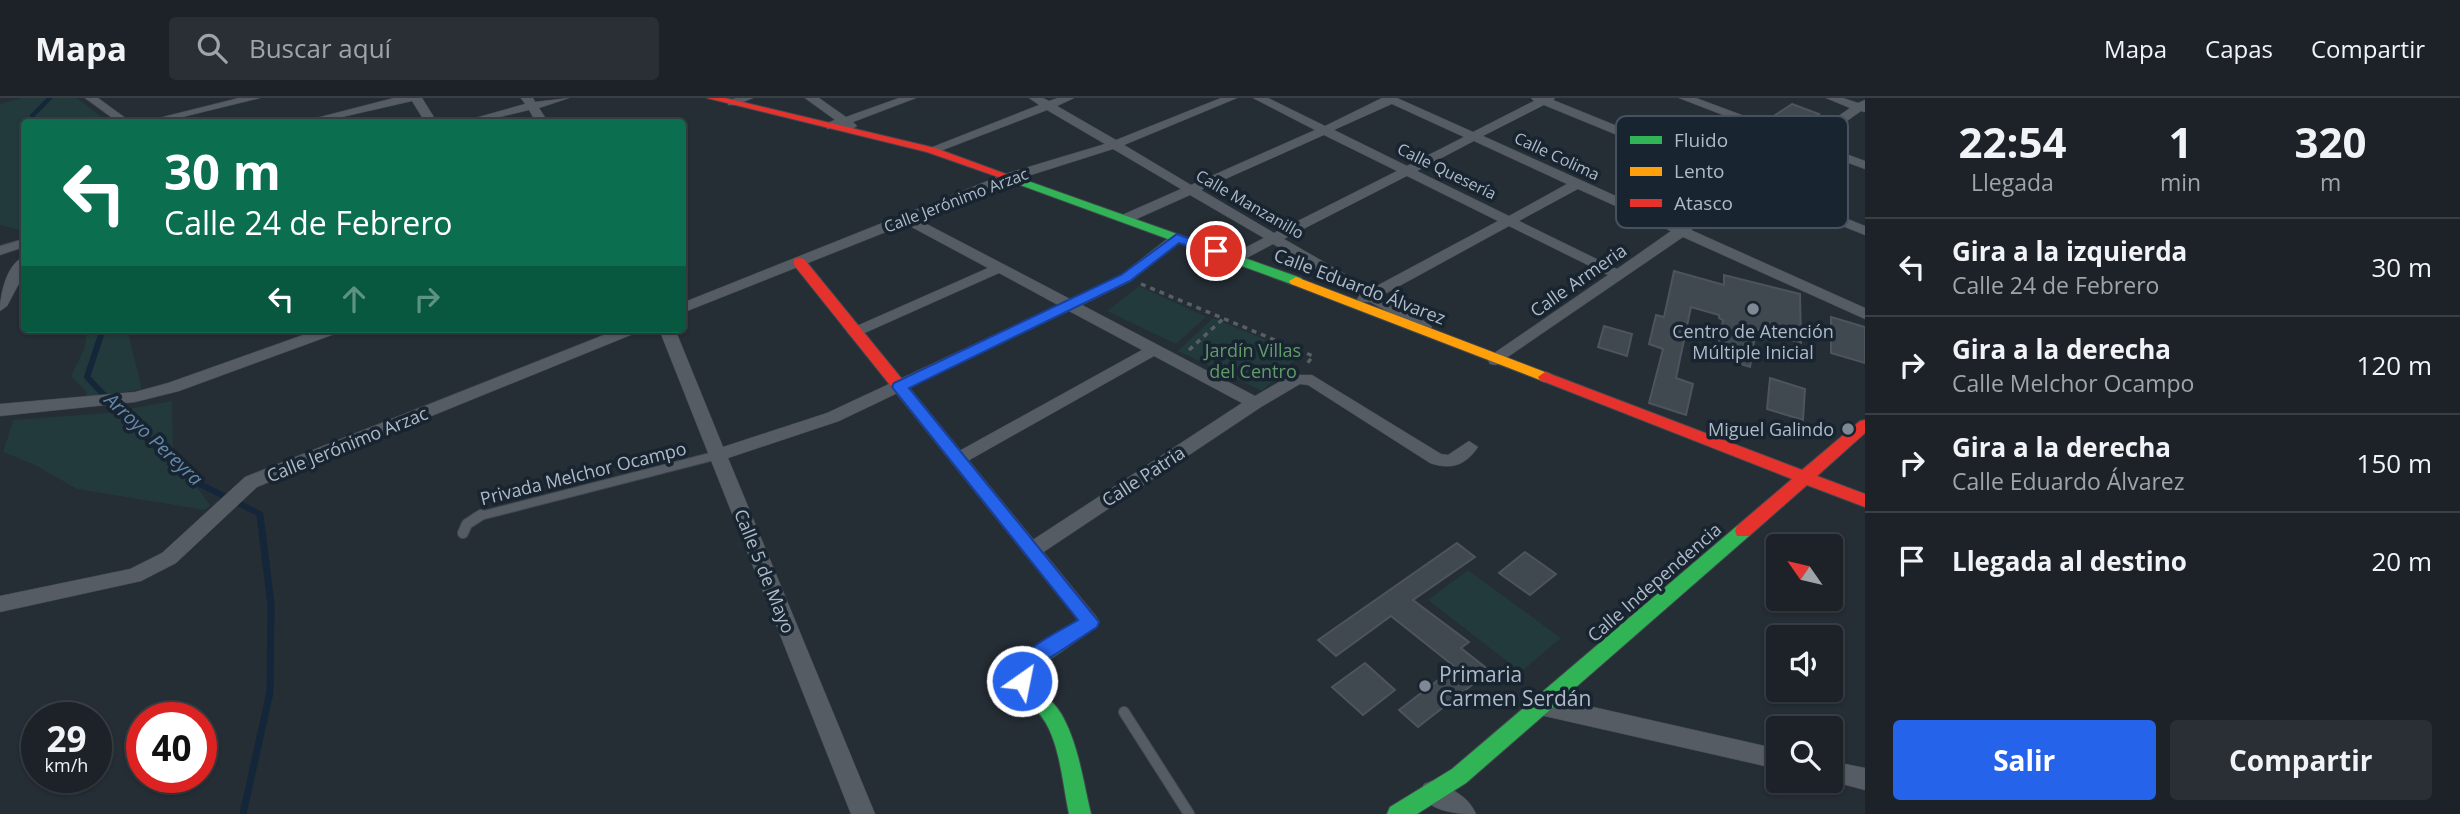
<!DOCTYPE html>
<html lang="es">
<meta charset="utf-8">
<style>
body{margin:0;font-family:"Open Sans",sans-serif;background:#292f34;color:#f1f3f6;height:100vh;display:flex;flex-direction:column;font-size:26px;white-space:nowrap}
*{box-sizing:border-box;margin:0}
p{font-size:23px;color:#a0a4a8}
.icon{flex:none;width:38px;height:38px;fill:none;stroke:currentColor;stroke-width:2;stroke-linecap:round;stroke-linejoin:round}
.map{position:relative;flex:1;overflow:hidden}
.drawer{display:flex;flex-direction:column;background:#1c2228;width:595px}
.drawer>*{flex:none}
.top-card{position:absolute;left:21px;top:21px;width:665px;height:214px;border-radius:7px;box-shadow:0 2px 5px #0004,0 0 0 2px #3a3f45;background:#0b6e4f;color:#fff;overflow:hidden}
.needle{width:46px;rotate:304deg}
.controls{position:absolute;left:1766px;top:436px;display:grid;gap:14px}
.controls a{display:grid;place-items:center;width:77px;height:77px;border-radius:7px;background:#1c2228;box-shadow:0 2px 5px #0004,0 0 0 2px #3a3f45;font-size:35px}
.speed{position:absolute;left:21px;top:604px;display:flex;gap:14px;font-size:35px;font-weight:700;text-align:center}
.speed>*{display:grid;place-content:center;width:91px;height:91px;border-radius:50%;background:#1c2228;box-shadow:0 2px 5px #0004,0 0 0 2px #3a3f45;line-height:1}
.speed small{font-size:18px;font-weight:400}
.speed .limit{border:10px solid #d22;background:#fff;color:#111}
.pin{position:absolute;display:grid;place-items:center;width:60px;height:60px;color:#fff;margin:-30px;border:4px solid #fff;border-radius:50%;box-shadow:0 2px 7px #0007}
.me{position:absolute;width:77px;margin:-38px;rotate:33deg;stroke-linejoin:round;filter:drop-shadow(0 0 5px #0008)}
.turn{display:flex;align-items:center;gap:24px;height:147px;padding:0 28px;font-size:32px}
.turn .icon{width:91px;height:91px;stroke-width:2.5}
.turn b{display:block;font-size:49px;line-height:60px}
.lanes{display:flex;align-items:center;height:66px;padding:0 28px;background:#0003;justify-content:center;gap:35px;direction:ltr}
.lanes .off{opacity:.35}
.eta{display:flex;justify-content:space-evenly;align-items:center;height:119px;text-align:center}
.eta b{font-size:42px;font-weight:700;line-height:49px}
.cta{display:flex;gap:14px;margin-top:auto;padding:14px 28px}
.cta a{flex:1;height:80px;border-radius:7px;background:#2563eb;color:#fff;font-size:28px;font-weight:700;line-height:80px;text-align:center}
.cta a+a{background:#292f34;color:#f1f3f6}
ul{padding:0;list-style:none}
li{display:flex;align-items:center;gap:21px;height:98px;padding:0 28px;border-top:2px solid #3a3f45}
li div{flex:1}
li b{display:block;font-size:26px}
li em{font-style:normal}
header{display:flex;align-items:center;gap:42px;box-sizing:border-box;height:98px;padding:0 35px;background:#1c2228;border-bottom:2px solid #3a3f45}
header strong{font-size:33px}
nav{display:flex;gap:38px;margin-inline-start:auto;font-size:24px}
.search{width:490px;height:63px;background:#292f34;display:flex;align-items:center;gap:18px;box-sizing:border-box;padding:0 24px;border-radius:7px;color:#a0a4a8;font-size:26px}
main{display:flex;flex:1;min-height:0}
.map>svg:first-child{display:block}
.green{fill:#223a3b}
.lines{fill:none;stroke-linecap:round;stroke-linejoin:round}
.stream-far2{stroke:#14273a;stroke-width:4.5}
.stream-far1{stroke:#14273a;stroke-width:6}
.stream{stroke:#14273a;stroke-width:7}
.building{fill:#404850;stroke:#4d545d;stroke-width:2}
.lane-far1-casing{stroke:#424a51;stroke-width:10}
.lane-casing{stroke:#424a51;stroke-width:12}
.street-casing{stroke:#424a51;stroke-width:1}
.fast-casing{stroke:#424a51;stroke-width:2}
.slow-casing{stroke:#424a51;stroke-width:2}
.jam-casing{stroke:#424a51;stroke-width:2}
.path{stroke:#575f65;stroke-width:3.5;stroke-dasharray:5 5;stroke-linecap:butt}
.lane-far1{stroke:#565c64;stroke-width:8}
.lane{stroke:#565c64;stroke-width:10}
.street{fill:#565c64;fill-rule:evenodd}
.fast{fill:#30b455;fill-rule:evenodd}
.slow{fill:#ff9f0a;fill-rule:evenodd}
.jam{fill:#e5322d;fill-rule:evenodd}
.route{fill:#2563eb;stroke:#184099;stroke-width:2}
.poi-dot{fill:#7e8995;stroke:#182430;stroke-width:2.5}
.labels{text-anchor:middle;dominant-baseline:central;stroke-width:7;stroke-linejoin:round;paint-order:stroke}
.far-street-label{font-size:16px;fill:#aebac8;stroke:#182430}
.street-label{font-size:18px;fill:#aebac8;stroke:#182430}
.poi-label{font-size:18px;fill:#aebac8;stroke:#182430}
.park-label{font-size:18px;fill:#629b6a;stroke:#182430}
.water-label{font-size:19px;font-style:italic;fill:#6388ab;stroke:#182430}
.near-poi-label{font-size:21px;fill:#aebac8;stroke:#182430;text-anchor:start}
.key{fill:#182430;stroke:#45515e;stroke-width:2}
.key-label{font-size:19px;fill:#aebac8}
</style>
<header>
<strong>Mapa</strong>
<div class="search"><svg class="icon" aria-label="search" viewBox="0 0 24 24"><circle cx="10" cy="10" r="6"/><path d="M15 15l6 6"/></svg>Buscar aquí</div>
<nav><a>Mapa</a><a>Capas</a><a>Compartir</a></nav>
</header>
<main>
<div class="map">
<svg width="1865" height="716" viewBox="0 0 1865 716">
<rect width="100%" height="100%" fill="#252d35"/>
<path class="green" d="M21,0h56l31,24h-84v109l-24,-6v-121z
M1139,188l67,31 -30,27 -69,-33z
M1213,220l88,36 -39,37 -84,-40z
M87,231h40l15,60 -58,10 3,-7 -16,-16 14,-29z
M172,303l1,53 37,51 -5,5 -128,-21 -40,-23 -34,-14 10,-32 94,-7z
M1468,472l93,68 -40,34 -93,-72z"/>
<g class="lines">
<path class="stream-far2" d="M33,24l-1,-6 18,-18"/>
<path class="stream-far1" d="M103,231l-16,48 49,52 58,52 66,33v3"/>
<path class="stream" d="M243,716l27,-122 1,-87 -11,-90"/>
</g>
<path class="building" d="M1792,6l27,10 -25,18 -28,-11z
M1674,173l50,14v-10l76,19 1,49 -45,-14 -6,38 -33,-11 6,-36 -4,-2v-3l-28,-8 -15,71 17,6 -7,31 -37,-12 14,-54 -14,-5 7,-29 8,2z
M1831,219l34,10v36l-34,-10z
M1604,228l28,8 -5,22 -29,-9z
M1770,280l35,11 -2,31 -36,-11z
M1457,445l18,14 -62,43 56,42 -8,6 29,23 -72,56 -19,-17 56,-43 -64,-51 -55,40 -18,-16z
M1525,454l31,22 -26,21 -31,-22z
M1365,565l30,27 -32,25 -31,-28z"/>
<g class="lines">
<g class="lane-far1-casing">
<path id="lane-far1" d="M476,419l242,-62"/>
</g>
<g class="lane-casing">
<path id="lane" d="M463,435l4,-9 14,-9
M1124,614l65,102"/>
</g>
<g class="street-casing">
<path id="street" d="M85,0h13l33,24h-13z
M239,0h21l-98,24h-19z
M394,0h28l15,24h-12l-13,-21 -92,21h-19z
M521,0h12l2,4 34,-4 -30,10 9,14h-12l-7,-12 -50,12h-18l64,-18z
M736,0h17l-17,7h-8v-4z
M805,0h14l27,19 53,-19h17l-63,24 4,4 -6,4 -8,-4 -16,3v-6l8,-3z
M1029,0h14l6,3 9,-3h16l-17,8 59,34 105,-42h16l-113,47 67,40 124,-55 -62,-32h15l57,28 57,-28h15l76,34 61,-31 -3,-3h24l-2,2 195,79 50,-35 -119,-46h17l110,41 44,-31 -24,-10h17l15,5 7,-3v12l-4,-1 -45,32 49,18v8l-57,-21 -50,35 107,43v9l-115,-46 -59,41 174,78v11l-182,-82 -187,128 -6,-1 -2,-4 2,-4 118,-81 -99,-49 -128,70 48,28 3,3 -3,3 -5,2 -54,-30h-11l-2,-3 3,-4 -87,-51 -32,17h-10v-6l33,-17 -74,-43 -58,26h-10v-6l59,-26 -68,-40 -98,31 -98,39 153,80 51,-24 51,-40h10v6l-51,40 -49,24 173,91 36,-21h21l129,79 7,1 21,-14 9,6c-13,19 -27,23 -48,16l-122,-78 -8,-1 -39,23 -222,148 -7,2 -7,-2 -3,-5 3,-5 217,-142 -88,-47 -190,107h-12l-3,-4 3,-4 190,-105 -73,-39 -230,110 -111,37 147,356h-24l-192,-485h16l48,118 104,-34 231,-108 -59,-32 -139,62h-10l-3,-3 3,-3 138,-61 -82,-44 -224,89v-10l323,-129 100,-30 -58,-34 -112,43 -10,-3 114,-45zM1392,6l72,33 -57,29 -73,-36zM1544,7l195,80 -59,40 -197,-89zM1324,37l73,36 -123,62 -73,-43zM1474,43l93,43 -58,32 -92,-45zM1407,78l91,45 -127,68 -87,-50zM1578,91l93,42 -54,38 -98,-48z
M24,141v8l-24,8v-9z
M24,159v17l-17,32 -7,5c0,-17 7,-48 24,-54z
M320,231h23l-3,3 -161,59 -44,11 -135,14v-12l135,-12 33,-9z
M619,231h22l-3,3 -381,155 -81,76 -35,18 -141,31v-16l130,-27 32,-16 83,-76z
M1540,597l238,54v20l-238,-54 -8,-3 -3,-7 3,-7z
M1830,663l35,7v22l-38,-10h3z
M1432,683c18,7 36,14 44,33 -20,0 -47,-2 -56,-22l4,-8z"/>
</g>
<g class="fast-casing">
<path id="fast" d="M1008,76l293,104 2,3 -7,4 -5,-1 -287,-105v-4z
M1743,427l6,1 2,5 -2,5 -283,247 -49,31h-30l3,-7 62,-38 285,-243z
M1055,539l7,2 2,6 -2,6 -31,21c4,17 24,29 32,45 16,30 20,64 28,97h-22c-6,-28 -8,-59 -20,-85 -10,-22 -32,-34 -38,-59l11,-15z"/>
</g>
<g class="slow-casing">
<path id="slow" d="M1296,179l254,97 2,3 -7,5 -5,-2 -249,-96 -2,-3z"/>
</g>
<g class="jam-casing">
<path id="jam" d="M707,0h18l210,50 79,29 -10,2 -77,-27z
M799,160l5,1 292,358 3,5 -3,5 -34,24 -7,2 -7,-2 -2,-6 2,-6 30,-19 -284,-355v-6z
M1545,274l257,98 58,-49 5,-1v13l-48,43 48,18v13l-58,-22 -58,51h-12l-2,-5 2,-5 55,-47 -252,-99 -2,-3z"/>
</g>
<path class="path" d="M1141,186l172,72 -7,9
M1189,252l35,-32"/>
<use href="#lane-far1" class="lane-far1"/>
<use href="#lane" class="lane"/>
<use href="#street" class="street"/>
<use href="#fast" class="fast"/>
<use href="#slow" class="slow"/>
<use href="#jam" class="jam"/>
</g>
<path class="route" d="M1177,136l45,17 -6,4 -37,-12 -49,38 -221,107 190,234 -2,5 -61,40 -5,5 -2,15 -7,2 -7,-2c-15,-30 41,-53 63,-67l-186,-233 2,-4 227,-108z"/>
<g class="poi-dot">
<circle cx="1753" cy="211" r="7"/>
<circle cx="1848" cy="331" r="7"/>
<circle cx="1425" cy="588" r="7"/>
</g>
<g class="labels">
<g class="far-street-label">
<text transform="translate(1557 58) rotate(25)">Calle Colima</text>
<text transform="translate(1447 73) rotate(26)">Calle Quesería</text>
<text transform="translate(956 102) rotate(-21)">Calle Jerónimo Arzac</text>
<text transform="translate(1250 106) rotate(30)">Calle Manzanillo</text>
</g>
<g class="street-label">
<text transform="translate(1578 182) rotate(-35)">Calle Armeria</text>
<text transform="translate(1360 188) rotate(21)">Calle Eduardo Álvarez</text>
<text transform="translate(347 346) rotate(-22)">Calle Jerónimo Arzac</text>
<text transform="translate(583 375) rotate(-14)">Privada Melchor Ocampo</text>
<text transform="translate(1143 378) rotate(-33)">Calle Patria</text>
<text transform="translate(765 473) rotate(68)">Calle 5 de Mayo</text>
<text transform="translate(1654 484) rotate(-41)">Calle Independencia</text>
</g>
<g class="poi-label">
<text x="1753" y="233">Centro de Atención<tspan x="1753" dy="21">Múltiple Inicial</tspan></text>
<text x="1834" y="331" text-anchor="end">Miguel Galindo</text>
</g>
<g class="park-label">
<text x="1253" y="252">Jardín Villas<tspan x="1253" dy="21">del Centro</tspan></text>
</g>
<g class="water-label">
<text transform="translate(154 341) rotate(43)">Arroyo Pereyra</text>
</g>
<g class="near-poi-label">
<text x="1439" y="576">Primaria<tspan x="1439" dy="24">Carmen Serdán</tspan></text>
</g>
</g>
<rect x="1616" y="18" width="232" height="112" rx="10" class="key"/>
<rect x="1630" y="38" width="32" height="8" fill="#30b455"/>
<rect x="1630" y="69" width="32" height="9" fill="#ff9f0a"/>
<rect x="1630" y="101" width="32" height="8" fill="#e5322d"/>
<g class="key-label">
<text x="1674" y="49">Fluido</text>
<text x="1674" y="80">Lento</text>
<text x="1674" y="112">Atasco</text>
</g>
</svg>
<div class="controls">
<a><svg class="needle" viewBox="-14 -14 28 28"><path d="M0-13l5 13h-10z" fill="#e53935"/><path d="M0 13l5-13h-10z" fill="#a0a4a8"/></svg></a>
<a><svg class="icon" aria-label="sound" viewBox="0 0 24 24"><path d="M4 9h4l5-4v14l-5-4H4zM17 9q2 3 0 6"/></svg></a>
<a><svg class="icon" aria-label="search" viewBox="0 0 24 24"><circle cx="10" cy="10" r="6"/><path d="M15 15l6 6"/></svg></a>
</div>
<div class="speed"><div>29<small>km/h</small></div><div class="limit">40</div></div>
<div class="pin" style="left:1216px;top:153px;background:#d93025"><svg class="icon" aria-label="arrive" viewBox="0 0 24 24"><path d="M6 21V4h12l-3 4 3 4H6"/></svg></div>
<svg class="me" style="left:1022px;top:583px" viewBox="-20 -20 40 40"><circle r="17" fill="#2563eb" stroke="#fff" stroke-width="3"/><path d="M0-11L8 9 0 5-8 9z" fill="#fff"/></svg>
<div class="top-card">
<div class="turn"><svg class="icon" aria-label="left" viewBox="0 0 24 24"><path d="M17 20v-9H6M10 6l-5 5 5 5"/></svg><div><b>30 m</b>Calle 24 de Febrero</div></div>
<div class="lanes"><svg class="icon" aria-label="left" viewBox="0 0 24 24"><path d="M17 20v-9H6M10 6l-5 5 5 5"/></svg><svg class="icon off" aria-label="ahead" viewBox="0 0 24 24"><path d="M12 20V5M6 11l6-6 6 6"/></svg><svg class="icon off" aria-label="right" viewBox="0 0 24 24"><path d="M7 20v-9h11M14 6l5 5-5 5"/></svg></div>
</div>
</div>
<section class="drawer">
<div class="eta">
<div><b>22:54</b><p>Llegada</p></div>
<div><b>1</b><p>min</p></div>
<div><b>320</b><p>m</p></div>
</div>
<ul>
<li><svg class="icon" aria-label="left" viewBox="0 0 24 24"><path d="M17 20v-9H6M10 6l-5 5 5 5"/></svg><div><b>Gira a la izquierda</b><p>Calle 24 de Febrero</p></div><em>30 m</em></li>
<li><svg class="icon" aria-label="right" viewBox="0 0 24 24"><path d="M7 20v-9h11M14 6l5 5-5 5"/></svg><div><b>Gira a la derecha</b><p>Calle Melchor Ocampo</p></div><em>120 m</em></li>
<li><svg class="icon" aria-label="right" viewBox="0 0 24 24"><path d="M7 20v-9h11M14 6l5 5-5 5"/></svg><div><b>Gira a la derecha</b><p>Calle Eduardo Álvarez</p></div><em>150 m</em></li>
<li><svg class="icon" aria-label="arrive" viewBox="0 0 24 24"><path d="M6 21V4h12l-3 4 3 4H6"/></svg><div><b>Llegada al destino</b></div><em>20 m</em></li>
</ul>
<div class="cta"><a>Salir</a><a>Compartir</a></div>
</section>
</main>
